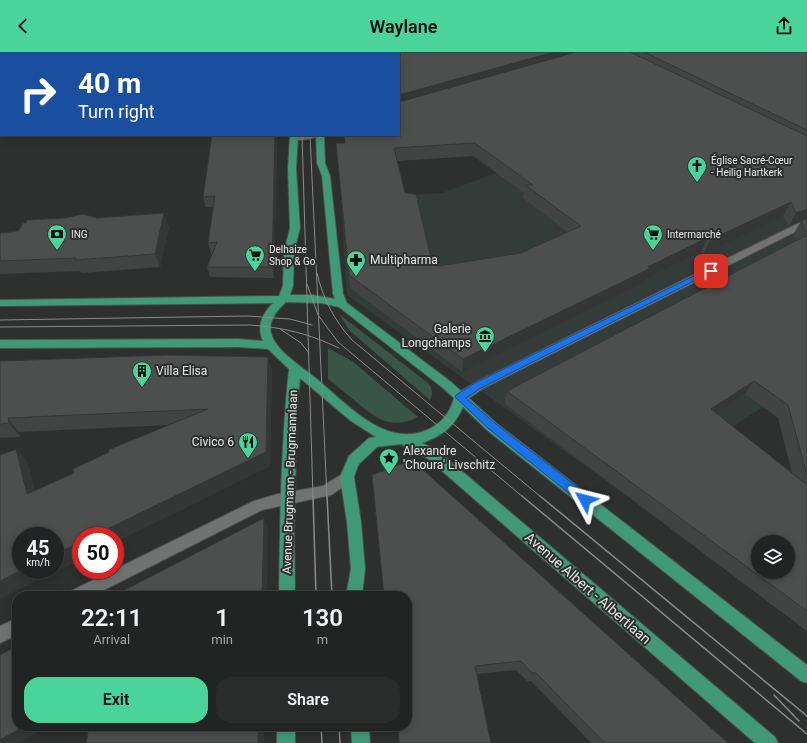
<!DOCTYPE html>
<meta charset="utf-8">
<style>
body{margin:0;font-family:Roboto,sans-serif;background:#2a2c2b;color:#f1f3f6;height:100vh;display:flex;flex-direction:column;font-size:15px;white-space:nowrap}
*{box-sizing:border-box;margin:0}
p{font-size:13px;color:#a2a4a6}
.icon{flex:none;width:22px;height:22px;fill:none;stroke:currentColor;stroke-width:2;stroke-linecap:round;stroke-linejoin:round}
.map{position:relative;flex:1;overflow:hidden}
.drawer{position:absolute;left:12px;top:539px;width:400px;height:140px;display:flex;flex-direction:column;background:#222423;border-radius:16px;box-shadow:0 2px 10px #0003,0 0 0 1px #3f4141}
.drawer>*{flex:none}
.top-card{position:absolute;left:0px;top:0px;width:400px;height:84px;box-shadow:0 2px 10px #0003,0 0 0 1px #3f4141;background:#1a4fa0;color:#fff;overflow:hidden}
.controls{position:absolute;left:751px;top:483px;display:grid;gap:8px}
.controls a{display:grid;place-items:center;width:44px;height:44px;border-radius:50%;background:#222423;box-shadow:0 2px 10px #0003,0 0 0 1px #3f4141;font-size:20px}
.speed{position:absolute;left:12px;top:475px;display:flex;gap:8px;font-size:20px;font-weight:700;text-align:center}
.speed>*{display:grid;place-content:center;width:52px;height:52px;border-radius:50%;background:#222423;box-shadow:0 2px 10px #0003,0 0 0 1px #3f4141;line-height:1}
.speed small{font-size:10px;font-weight:400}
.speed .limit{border:6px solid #d22;background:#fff;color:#111}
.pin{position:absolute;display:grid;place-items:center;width:34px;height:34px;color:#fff;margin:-17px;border-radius:8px;box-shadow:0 2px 6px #0006}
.me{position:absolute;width:44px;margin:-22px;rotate:308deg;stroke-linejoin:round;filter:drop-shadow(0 0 3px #0008)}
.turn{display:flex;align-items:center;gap:14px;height:84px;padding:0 12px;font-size:18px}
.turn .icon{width:52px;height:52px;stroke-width:2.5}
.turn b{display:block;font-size:28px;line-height:34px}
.eta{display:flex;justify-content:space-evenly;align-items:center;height:68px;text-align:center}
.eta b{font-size:24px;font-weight:600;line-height:28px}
.primary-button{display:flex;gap:8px;margin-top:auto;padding:8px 12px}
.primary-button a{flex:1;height:46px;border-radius:16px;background:#4ad49c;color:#111;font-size:16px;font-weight:600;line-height:46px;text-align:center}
.primary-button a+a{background:#2a2c2b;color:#f1f3f6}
header{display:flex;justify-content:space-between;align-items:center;height:52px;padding:0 12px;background:#4ad49c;color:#111;font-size:18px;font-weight:600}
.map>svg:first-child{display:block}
.built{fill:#333c38}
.green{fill:#395547}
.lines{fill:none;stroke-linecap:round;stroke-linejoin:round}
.minor-casing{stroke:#4c4e4d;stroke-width:2}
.major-casing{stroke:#4c4e4d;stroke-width:2}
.minor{fill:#707371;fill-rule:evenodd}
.major{fill:#409a79;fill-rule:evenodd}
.tram-far1{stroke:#898b8a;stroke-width:1}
.tram{stroke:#898b8a;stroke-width:1.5}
.wall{fill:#414443;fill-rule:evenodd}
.shaded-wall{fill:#353737}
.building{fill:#4c4f4e;stroke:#353737;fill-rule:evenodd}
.route{fill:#1a73e8;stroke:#114b97}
.labels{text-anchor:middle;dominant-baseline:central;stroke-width:4;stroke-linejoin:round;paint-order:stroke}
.far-poi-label{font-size:10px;fill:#e6e7e6;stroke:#2e302f;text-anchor:start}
.poi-label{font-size:12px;fill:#e6e7e6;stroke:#2e302f;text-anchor:start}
.street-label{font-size:12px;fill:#e6e7e6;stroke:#2e302f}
.near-street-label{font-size:14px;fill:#e6e7e6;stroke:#2e302f}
</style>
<header><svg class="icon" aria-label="back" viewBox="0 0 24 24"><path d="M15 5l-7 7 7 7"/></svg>Waylane<svg class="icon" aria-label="share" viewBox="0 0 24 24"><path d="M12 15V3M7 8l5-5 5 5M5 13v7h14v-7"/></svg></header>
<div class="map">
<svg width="807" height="691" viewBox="0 0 807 691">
<rect width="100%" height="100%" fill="#2e302f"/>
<path class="built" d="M588,87l219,21v219l-181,116 -279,-200 -6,-95 101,-7z"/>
<path class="green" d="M339,262l89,69c5,6 5,11 2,17l-80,-69z
M328,296l24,13 66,56c-12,7 -28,8 -40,1 -15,-9 -35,-28 -50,-39z"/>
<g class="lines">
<g class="minor-casing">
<path id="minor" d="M299,83h21c-6,4 -24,7 -30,3z
M807,167v7l-325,163c-7,5 -17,14 -26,11l-2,-3 2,-3 18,-11z
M347,419l5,2 2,4 -2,4 -21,14 -69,15 -170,86h-24l3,-5 183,-90 24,-7 45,-8z
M17,566v17l-17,8v-17z"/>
</g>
<g class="major-casing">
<path id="major" d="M289,0h6v1h-6z
M309,0h6l1,1h-6z
M290,83h8l-2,34 4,59 -6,24 -1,34 -3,9h23l22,4 -2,-5 -11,-118 -5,-13 -1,-28h8l1,28 5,13 13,118 4,9 104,79 45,41 311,242v18l-6,-2 -313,-250 -25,-24c-9,20 -21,29 -41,36l15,7 338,287 3,6h-23l-328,-285 -26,-14 -24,3 -18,17 -2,4 -3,9 7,45 4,47 -3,27h-16l5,-27 -4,-47 -7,-45 9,-21 20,-18 7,-1 -25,-16 -51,-43 -3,32 -3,121 1,65h-16c1,-75 2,-152 10,-227l-21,-20 -30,-2 -238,1v-8l238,-1 25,2c-7,-15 0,-28 10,-38l-273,3v-6l279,-4 4,-10 1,-34 6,-24 -2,-59zM286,250l35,1 18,4 104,81 11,10c-4,15 -13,26 -27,32 -42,18 -80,-26 -109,-50 -14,-12 -43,-29 -47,-47 -3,-12 6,-23 15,-31z
M277,674h18v17h-18z
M351,674h18l1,17h-18z"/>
</g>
<use href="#minor" class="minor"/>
<use href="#major" class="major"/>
<path class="tram-far1" d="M302,83l11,362
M310,83l17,362
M317,221c6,26 17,47 35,67l189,157
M307,232l11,31 20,27 185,155
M0,268l247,-4 43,3 22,6
M0,275l250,-2c32,2 60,9 89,23
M280,277l21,14 8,10"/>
<path class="tram" d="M313,444l3,100
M327,444l5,100
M522,444l285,238
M540,444l267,220
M774,643l25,26
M321,674l1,17
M339,674l1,17"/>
</g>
<path class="wall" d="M147,0h118v1h-114z
M327,0h480v579l-302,-227 2,-13 289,-151 -3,-5 8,-14 3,-1 -15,6 -6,-10 -79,38 -3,-2 -54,26 -1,4 -184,90 -112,-84 -14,-145h9l-1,-8h55zM473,104l51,37 -1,5 45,34 -47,21 -82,13 -8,-8 -26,-65 -8,-32zM745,342l33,24 14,55 -76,-60z
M212,83h65l-3,143 -64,-1 -3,-10 5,-14 -1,1 -3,-11 5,-36h-7l-3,-10z
M97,166l72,8 -9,41 -78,6 -2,-2 -80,3v-41l18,-2z
M268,305l4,14 -2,95 -155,76v-6h-34v23l-81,39v-143l16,-6 11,13 8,29 39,-18 96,-48 -151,7 1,5 -20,1v-77z
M372,423l356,268h-137l-60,-62h-4l-11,-11 -39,4 14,69h-92l-2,-17h10v-130h-23z"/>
<path class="shaded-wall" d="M554,0h38l-193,55v-12z
M0,12h1v11h-1z
M275,83h2l-3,143 -2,-11z
M791,150l-8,14 -79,38 6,-14z
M807,157v10l-18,7 7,-13z
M164,161l5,13 -9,41 -5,-13z
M707,186l-6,14 -54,26 -1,4 -184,90 1,-13 185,-92z
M268,305l4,14 -2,95 -155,76v-6h-22z
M754,329l-9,13 -43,28 9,-13z
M8,366l11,14 1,5 -11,-14z
M16,397l11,13 12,45 -12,-13z
M264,466l4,10 -1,68h-5z
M81,490v17l-81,39v-17l22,-11h33v-16z
M25,674h23l-29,17h-19v-3z
M259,674h5v17h-6z"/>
<path class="building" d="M0,0h14l1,1h-14v11h-1z
M175,0h89v1h-87z
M327,0h227l-155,43v-42h-72z
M576,0h54l177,84v73l-11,4 -5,-11 -81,38 -3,-2 -59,29 3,1 -188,91 -114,-84 -13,-132h9l-1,-8h55v-33zM475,91l58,42h-8l56,41 -60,27 -82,13 -2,-8h-6l-15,-64 -11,-1 -11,-45z
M644,0h163v78z
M212,83h63l-3,132h-65l10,-25 -9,1 7,-47 -12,1z
M164,161l-9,41 -80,6 1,-2 -76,3v-28l18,-2 5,-8h3l1,-3 38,-2 18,-4 14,4z
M807,166v15l-6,-12z
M807,183v240l-19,-70 -34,-24 -43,28 96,76v126l-300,-220zM758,490h30v30h-30z
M167,303l101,2 -2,95 -173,84h-12v6l-26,12v-18h-34v34h1l-22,11v-126l16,-6 11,45 47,-21 -1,-4 36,-17 -1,-2 100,-41 -200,9 1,5 -9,1v-63z
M412,408l316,283h-123l-69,-70h-4l-11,-12 -46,5 16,77h-92l-1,-17h9v-130h-23l-12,-121z
M264,466l-2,78h-149z
M17,594v80h8l-25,14v-85z
M89,674h170l-1,17h-172z"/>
<path class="route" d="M708,217h3l3,2 -233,117 -15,10 30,26 93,72 1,4 -1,3 -4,1 -4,-1 -92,-74 -34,-32 1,-2 19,-12z"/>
<defs>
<g id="church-pin" transform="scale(1)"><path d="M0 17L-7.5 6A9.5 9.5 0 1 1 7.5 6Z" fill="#4ad49c" stroke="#2e302f"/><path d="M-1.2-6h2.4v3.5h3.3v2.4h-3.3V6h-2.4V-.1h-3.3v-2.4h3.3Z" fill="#111"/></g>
<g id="bank-pin" transform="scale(1)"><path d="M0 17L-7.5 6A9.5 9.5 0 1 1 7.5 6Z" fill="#4ad49c" stroke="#2e302f"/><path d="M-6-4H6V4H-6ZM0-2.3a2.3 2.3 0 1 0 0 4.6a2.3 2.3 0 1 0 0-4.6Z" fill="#111"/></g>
<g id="supermarket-pin" transform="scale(1)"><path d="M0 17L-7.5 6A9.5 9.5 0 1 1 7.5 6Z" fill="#4ad49c" stroke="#2e302f"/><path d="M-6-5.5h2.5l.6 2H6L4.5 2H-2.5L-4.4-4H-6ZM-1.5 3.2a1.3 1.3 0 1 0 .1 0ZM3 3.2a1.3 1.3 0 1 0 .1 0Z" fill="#111"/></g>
<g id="pharmacy-pin" transform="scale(1)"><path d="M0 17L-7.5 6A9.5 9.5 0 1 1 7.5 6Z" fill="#4ad49c" stroke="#2e302f"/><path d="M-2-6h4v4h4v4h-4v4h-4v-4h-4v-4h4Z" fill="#111"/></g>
<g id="museum-pin" transform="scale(1)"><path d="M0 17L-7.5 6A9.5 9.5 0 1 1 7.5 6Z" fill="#4ad49c" stroke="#2e302f"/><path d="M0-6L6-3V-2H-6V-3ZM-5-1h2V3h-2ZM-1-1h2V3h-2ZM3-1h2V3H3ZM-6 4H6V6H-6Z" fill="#111"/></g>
<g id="building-pin" transform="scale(1)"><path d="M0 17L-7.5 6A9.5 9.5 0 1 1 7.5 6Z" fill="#4ad49c" stroke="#2e302f"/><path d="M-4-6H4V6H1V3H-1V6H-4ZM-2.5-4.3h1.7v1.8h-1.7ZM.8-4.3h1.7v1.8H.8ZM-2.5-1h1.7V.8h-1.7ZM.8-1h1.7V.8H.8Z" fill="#111"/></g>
<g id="restaurant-pin" transform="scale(1)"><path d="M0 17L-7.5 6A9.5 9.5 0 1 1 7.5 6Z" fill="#4ad49c" stroke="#2e302f"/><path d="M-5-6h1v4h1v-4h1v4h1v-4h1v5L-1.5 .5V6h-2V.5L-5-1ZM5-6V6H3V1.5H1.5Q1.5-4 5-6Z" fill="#111"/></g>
<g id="sight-pin" transform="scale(1)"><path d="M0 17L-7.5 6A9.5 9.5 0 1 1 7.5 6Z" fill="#4ad49c" stroke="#2e302f"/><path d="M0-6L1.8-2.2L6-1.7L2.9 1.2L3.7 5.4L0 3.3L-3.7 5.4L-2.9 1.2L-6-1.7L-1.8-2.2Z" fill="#111"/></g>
</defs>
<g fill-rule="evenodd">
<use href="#church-pin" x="697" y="114"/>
<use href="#bank-pin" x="57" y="182"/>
<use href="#supermarket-pin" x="653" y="182"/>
<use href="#supermarket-pin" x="255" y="203"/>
<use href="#pharmacy-pin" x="356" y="208"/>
<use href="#museum-pin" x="485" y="284"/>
<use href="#building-pin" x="142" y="319"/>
<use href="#restaurant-pin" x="248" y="390"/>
<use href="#sight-pin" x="389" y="406"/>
</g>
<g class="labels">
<g class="far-poi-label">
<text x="711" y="108">Église Sacré-Cœur<tspan x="711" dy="12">- Heilig Hartkerk</tspan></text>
<text x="71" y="182">ING</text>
<text x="667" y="182">Intermarché</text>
<text x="269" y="197">Delhaize<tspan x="269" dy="12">Shop &amp; Go</tspan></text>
</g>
<g class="poi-label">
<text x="370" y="208">Multipharma</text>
<text x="471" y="277" text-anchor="end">Galerie<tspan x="471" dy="14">Longchamps</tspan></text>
<text x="156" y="319">Villa Elisa</text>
<text x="234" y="390" text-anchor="end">Civico 6</text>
<text x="403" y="399">Alexandre<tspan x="403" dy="14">'Choura' Livschitz</tspan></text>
</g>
<g class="street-label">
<text transform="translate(290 430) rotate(-88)">Avenue Brugmann - Brugmannlaan</text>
</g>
<g class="near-street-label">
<text transform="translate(588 536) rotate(41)">Avenue Albert - Albertlaan</text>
</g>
</g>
</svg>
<div class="controls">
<a><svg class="icon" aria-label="layers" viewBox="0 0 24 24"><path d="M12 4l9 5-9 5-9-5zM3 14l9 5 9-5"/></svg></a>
</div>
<div class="speed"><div>45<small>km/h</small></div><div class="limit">50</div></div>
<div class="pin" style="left:711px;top:219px;background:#d93025"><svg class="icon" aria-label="arrive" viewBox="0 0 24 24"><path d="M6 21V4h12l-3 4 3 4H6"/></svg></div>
<svg class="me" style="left:585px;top:448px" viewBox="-20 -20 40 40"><path d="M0-17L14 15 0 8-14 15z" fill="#1a73e8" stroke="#fff" stroke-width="4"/></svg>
<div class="top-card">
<div class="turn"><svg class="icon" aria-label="right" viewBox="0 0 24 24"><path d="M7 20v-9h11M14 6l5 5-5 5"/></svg><div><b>40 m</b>Turn right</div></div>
</div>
<section class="drawer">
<div class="eta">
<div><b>22:11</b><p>Arrival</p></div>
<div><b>1</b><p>min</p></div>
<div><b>130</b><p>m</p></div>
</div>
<div class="primary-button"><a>Exit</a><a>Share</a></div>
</section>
</div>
